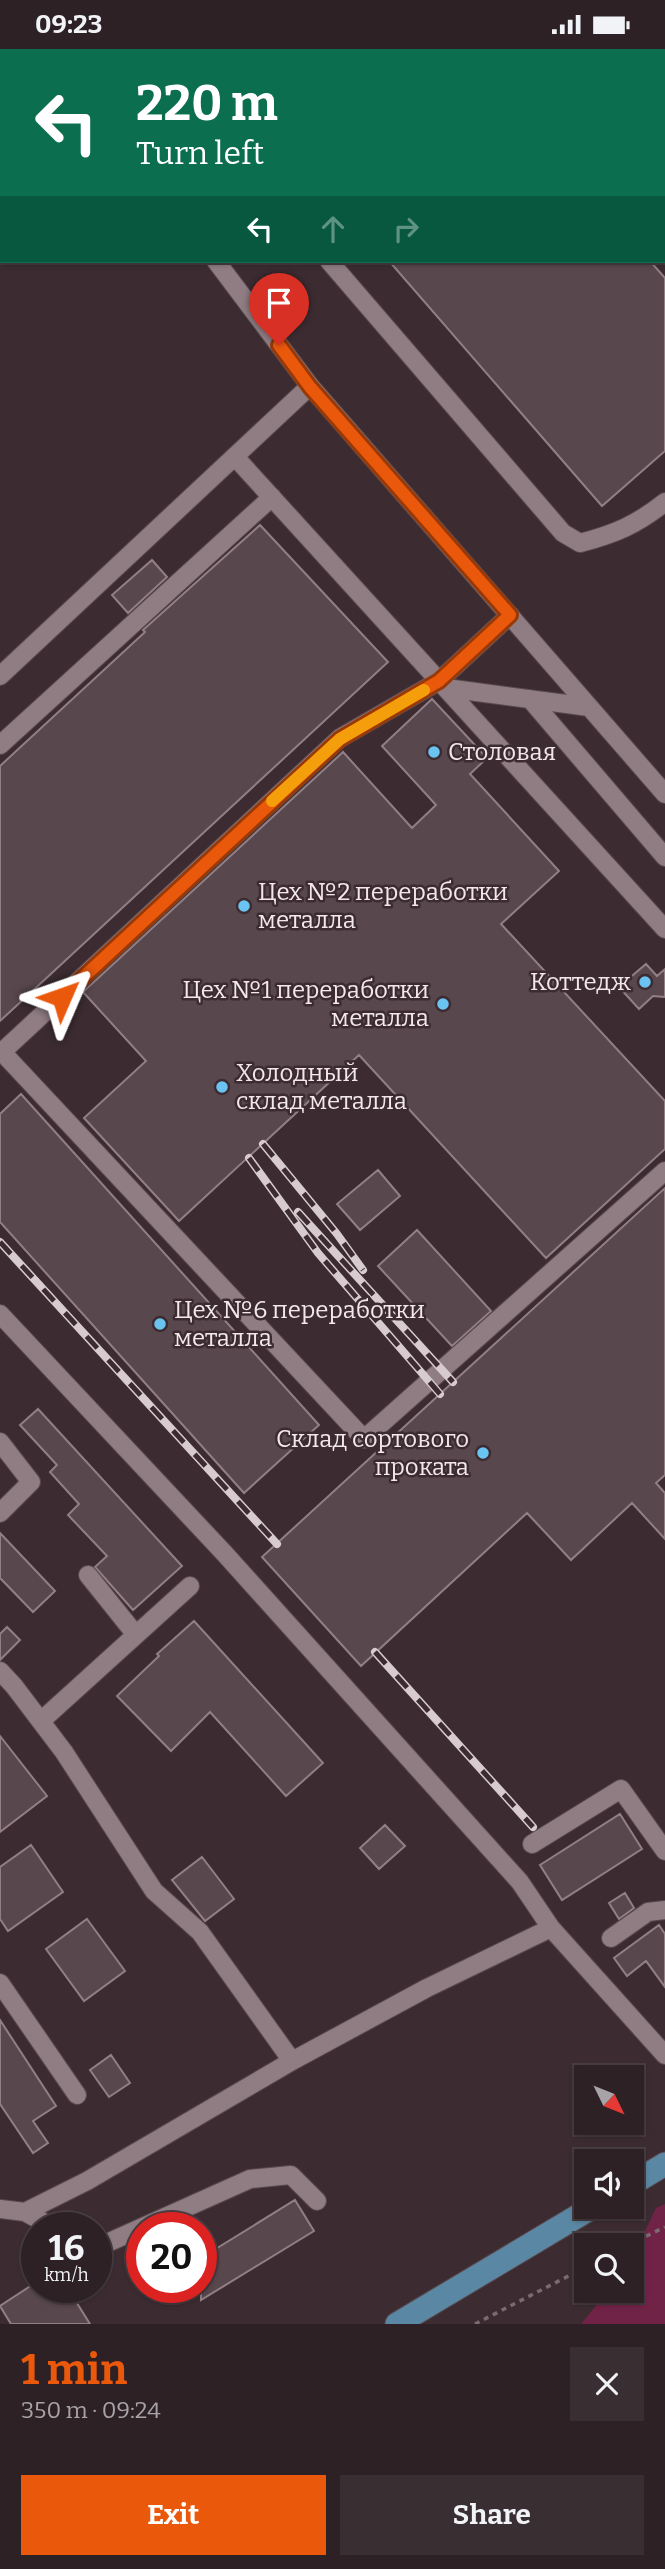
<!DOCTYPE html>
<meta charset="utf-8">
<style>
body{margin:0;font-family:Bitter,serif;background:#392e32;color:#f1f3f6;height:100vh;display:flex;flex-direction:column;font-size:26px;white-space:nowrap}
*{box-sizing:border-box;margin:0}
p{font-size:23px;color:#a7a3a7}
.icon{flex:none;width:38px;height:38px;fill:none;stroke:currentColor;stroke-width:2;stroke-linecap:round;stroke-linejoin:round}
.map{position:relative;height:2275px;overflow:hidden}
.sheet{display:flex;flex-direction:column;background:#2d2126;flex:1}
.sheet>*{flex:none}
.banner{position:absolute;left:0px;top:0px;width:665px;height:214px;box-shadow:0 2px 5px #0004,0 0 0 2px #483e43;background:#0b6e4f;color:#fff;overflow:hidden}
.needle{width:46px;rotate:133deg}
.controls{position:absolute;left:574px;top:2016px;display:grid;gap:14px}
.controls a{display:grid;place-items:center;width:70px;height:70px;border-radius:0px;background:#2d2126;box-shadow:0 2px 5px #0004,0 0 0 2px #483e43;font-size:35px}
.speed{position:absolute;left:21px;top:2163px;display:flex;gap:14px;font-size:35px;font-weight:700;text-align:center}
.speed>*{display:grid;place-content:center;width:91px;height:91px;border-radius:50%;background:#2d2126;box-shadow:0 2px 5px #0004,0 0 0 2px #483e43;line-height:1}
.speed small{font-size:18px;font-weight:400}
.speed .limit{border:10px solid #d22;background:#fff;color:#111}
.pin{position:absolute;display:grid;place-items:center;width:60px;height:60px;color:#fff;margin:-72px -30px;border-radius:50% 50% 50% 0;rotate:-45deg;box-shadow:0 0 7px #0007}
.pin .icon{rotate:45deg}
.me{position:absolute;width:77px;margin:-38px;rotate:47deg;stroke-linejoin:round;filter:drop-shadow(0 0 5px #0008)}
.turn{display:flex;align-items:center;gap:24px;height:147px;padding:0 21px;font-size:32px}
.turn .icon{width:91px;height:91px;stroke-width:2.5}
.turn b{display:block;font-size:49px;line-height:60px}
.lanes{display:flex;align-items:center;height:66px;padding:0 21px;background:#0003;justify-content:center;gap:35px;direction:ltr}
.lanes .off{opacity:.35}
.round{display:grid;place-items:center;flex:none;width:74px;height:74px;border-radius:0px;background:#392e32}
.overview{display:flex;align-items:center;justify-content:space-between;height:119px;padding:0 21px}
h1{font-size:42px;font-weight:700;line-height:52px;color:#ea580c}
.button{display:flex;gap:14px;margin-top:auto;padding:14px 21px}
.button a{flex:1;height:80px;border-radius:0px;background:#ea580c;color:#fff;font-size:28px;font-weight:700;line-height:80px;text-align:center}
.button a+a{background:#392e32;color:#f1f3f6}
.status{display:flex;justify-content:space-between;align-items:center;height:49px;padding:0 35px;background:#2d2126;direction:ltr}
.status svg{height:19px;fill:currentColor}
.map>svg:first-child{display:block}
.green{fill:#712347}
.building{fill:#58474d;stroke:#927f86;stroke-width:2}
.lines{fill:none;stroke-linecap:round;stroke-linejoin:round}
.minor-casing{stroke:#594b50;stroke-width:20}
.major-casing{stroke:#594b50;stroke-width:25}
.path{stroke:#7a6b70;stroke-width:3.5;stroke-dasharray:5 5;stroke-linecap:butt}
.minor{stroke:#907d83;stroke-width:18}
.major{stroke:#5a87a3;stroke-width:23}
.rail-casing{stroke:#d7cbcf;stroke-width:8}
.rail{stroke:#3c2c32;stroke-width:5;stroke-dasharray:16;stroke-linecap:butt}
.route-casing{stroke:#983908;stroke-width:18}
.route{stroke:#ea580c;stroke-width:12}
.slow{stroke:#f59e0b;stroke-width:12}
.poi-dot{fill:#6bc3f2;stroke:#3c2c32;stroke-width:2.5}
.labels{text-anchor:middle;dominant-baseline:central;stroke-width:5;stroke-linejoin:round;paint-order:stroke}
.poi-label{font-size:24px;fill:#f2e7ea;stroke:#3c2c32;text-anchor:start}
</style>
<div class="status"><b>09:23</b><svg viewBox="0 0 49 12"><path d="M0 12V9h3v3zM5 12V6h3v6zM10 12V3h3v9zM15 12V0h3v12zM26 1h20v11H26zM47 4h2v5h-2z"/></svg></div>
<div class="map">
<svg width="665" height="2275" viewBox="0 0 665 2275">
<rect width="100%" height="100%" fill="#3c2c32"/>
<path class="green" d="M665,2155v120h-84l27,-33h24v-32l24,-51z"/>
<path class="building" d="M389,212h261l15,17v173l-63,55z
M260,476l128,137 -388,359v-255l145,-134 -2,-2z
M152,511l15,17 -39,36 -16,-18z
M432,650l55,59 -17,16 89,97 -58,53 164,177v48l-119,109 -187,-203 -180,166 -95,-103 62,-57 -63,-69 260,-240 69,76 24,-23 -54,-59z
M646,915l11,12 8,-7v28l-12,-1 -14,13 -20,-22z
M21,1045l298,331 -75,68 -244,-271v-108z
M378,1121l22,26 -40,34 -23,-26z
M665,1139v287l-9,8 9,10v46l-33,-36 -61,57 -44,-47 -166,153 -99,-109z
M417,1181l74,81 -39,35 -74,-80z
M38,1360l144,157 -49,44 -38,-43 12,-11 -39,-41 11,-11 -29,-32 7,-7 -37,-40z
M0,1484l55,58 -22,21 -33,-34z
M194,1572l129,142 -37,33 -76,-84 -39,39 -54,-55 42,-40 -2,-2z
M7,1578l13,13 -20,20v-26z
M0,1687l47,60 -47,36z
M620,1765l22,35 -80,51 -22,-35z
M385,1776l20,21 -26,23 -19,-21z
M31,1796l32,47 -55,39 -8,-12v-52z
M202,1808l32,42 -29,22 -33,-41z
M625,1844l9,15 -15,11 -10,-16z
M87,1870l38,52 -41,30 -38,-52z
M659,1876l6,9v53l-19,-26 -19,15 -13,-18z
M0,1971l56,86 -23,15 15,22 -15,10 -33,-49z
M111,2006l19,28 -21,14 -19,-27z
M295,2151l19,31 -113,69v-42z
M29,2238h38l23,37h-79l-11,-18z"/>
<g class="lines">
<g class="minor-casing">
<path id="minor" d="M42,0l2,2
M147,0l1,2
M216,212l94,125
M329,212l234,272 17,10c35,-9 56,-18 85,-41
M236,409l429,471
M510,566l-71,66 -99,57 -338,314 362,387 301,-268
M0,627l310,-290 355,408
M446,639l143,19
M530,650l135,158
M0,696l272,-248
M0,1265l225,240 295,328 31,46 114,127
M0,1393l31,40 -31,31
M88,1526l48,60
M0,1622l14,15 50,66 90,139 46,41 92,129
M41,1672l149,-135
M532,1795l89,-55 44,62
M611,1889l37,-26 17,-2
M0,1934l77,112
M0,2160l25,3 62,-31 205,-120 135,-73 124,-60
M25,2163l29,16
M96,2199l154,-69 41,-4 26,26"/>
</g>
<g class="major-casing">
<path id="major" d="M632,2135l33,-20
M397,2275l196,-117"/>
</g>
<path class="path" d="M628,2196l37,-18
M475,2275l111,-57"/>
<use href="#minor" class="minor"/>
<use href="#major" class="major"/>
<g class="rail-casing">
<path id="rail" d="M263,1095l74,90 26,36
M249,1109l69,95 122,141
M298,1163l155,170
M0,1193l277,302
M375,1603l158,175"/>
</g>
<use href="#rail" class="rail"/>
</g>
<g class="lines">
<g class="route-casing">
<path id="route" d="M62,948l278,-258 99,-58 71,-66 -200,-228 -31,-42"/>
</g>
<use href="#route" class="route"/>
<path class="slow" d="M272,752l68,-62 84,-49"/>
</g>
<g class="poi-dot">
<circle cx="434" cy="703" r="7"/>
<circle cx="244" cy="857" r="7"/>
<circle cx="645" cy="933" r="7"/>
<circle cx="443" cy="955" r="7"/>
<circle cx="222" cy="1038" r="7"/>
<circle cx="160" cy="1275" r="7"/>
<circle cx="483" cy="1404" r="7"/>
</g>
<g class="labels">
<g class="poi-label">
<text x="448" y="703">Столовая</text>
<text x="258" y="843">Цех №2 переработки<tspan x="258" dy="28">металла</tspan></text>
<text x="631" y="933" text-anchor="end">Коттедж</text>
<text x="429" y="941" text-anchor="end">Цех №1 переработки<tspan x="429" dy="28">металла</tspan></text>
<text x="236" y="1024">Холодный<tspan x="236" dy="28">склад металла</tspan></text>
<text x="174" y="1261">Цех №6 переработки<tspan x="174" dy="28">металла</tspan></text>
<text x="469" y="1390" text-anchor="end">Склад сортового<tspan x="469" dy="28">проката</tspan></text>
</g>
</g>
</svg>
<div class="controls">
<a><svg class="needle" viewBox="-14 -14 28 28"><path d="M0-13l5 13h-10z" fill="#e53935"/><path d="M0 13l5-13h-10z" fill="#a7a3a7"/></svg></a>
<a><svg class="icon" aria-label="sound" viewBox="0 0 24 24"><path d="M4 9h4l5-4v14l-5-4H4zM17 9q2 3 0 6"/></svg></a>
<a><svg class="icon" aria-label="search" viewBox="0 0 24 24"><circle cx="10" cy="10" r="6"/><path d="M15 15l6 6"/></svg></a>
</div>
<div class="speed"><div>16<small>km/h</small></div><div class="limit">20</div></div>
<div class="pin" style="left:279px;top:296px;background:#d93025"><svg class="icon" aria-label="arrive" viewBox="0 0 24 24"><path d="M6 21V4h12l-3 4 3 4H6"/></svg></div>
<svg class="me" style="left:62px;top:948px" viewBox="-20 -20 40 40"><path d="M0-17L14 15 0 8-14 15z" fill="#ea580c" stroke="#fff" stroke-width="4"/></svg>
<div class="banner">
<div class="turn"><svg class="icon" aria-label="left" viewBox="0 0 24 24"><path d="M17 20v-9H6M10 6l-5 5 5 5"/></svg><div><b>220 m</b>Turn left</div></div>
<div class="lanes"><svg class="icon" aria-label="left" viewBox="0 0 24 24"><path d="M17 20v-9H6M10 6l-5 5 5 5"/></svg><svg class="icon off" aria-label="ahead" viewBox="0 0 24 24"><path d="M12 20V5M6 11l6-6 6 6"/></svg><svg class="icon off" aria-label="right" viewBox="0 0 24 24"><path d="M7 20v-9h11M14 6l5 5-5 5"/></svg></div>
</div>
</div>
<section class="sheet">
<div class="overview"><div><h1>1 min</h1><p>350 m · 09:24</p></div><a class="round"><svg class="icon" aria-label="close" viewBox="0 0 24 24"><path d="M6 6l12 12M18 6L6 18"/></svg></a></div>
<div class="button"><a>Exit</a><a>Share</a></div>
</section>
